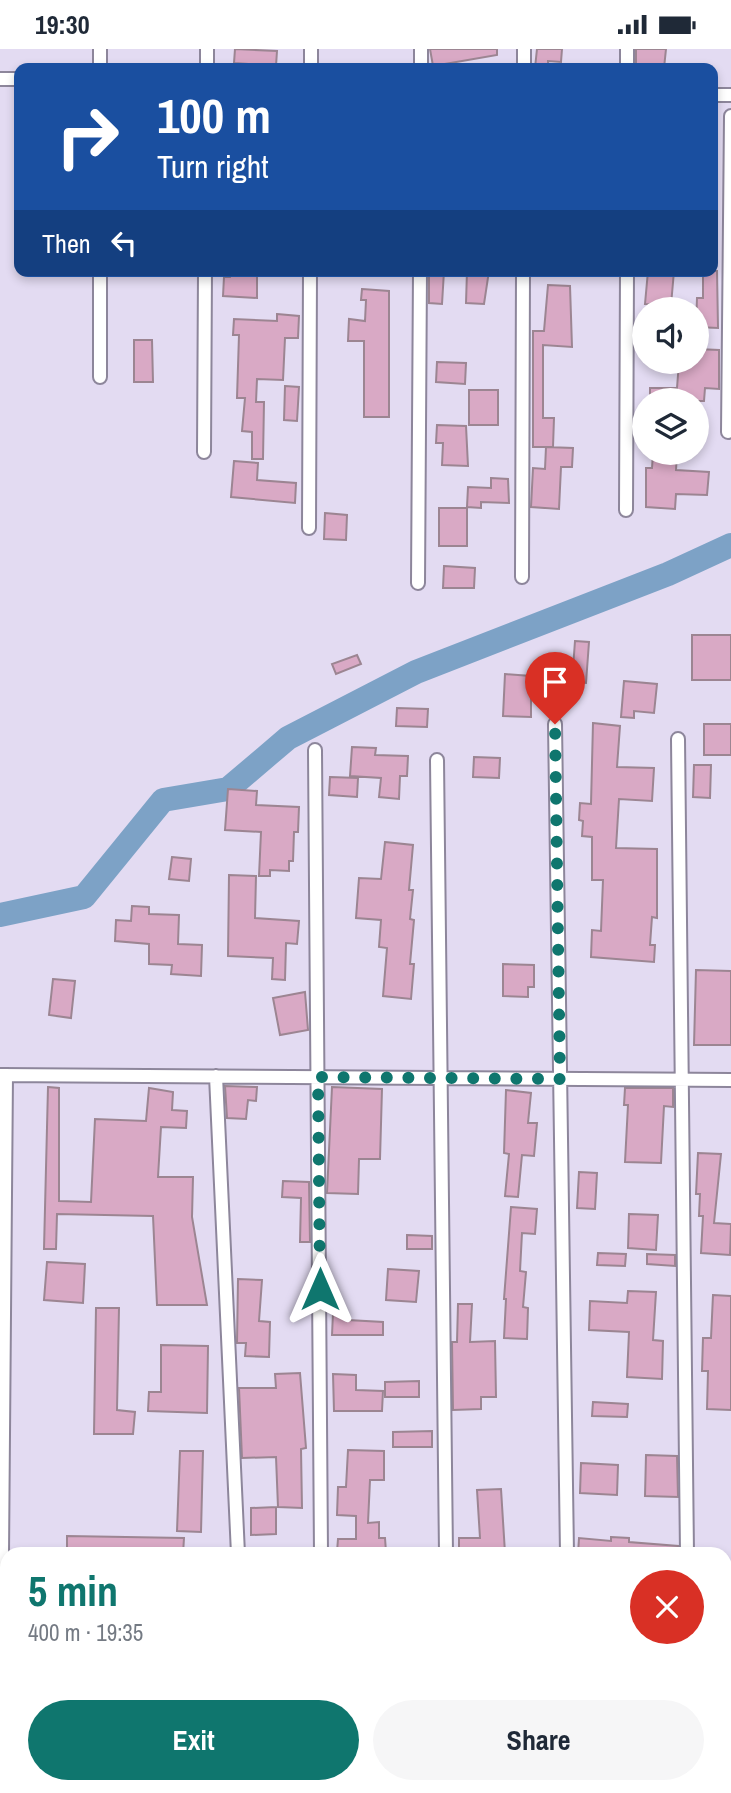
<!DOCTYPE html>
<meta charset="utf-8">
<style>
body{margin:0;font-family:"Archivo Narrow",sans-serif;background:#f6f6f7;color:#1f2937;height:100vh;display:flex;flex-direction:column;font-size:26px;white-space:nowrap}
*{box-sizing:border-box;margin:0}
p{font-size:23px;color:#747a83}
.icon{flex:none;width:38px;height:38px;fill:none;stroke:currentColor;stroke-width:2;stroke-linecap:round;stroke-linejoin:round}
.map{position:relative;flex:1;overflow:hidden}
.side{position:absolute;left:0px;top:1498px;width:732px;height:247px;display:flex;flex-direction:column;background:#fff;border-radius:21px 21px 0 0;box-shadow:0 4px 10px #0003}
.side>*{flex:none}
.guide{position:absolute;left:14px;top:14px;width:704px;height:214px;border-radius:14px;box-shadow:0 4px 10px #0003;background:#1a4fa0;color:#fff;overflow:hidden}
.controls{position:absolute;left:632px;top:248px;display:grid;gap:14px}
.controls a{display:grid;place-items:center;width:77px;height:77px;border-radius:50%;background:#fff;box-shadow:0 4px 10px #0003;font-size:35px}
.pin{position:absolute;display:grid;place-items:center;width:60px;height:60px;color:#fff;margin:-72px -30px;border-radius:50% 50% 50% 0;rotate:-45deg;box-shadow:0 0 7px #0007}
.pin .icon{rotate:45deg}
.me{position:absolute;width:77px;margin:-38px;rotate:0deg;stroke-linejoin:round;filter:drop-shadow(0 0 5px #0008)}
.turn{display:flex;align-items:center;gap:24px;height:147px;padding:0 28px;font-size:32px}
.turn .icon{width:91px;height:91px;stroke-width:2.5}
.turn b{display:block;font-size:49px;line-height:60px}
.then{display:flex;align-items:center;height:66px;padding:0 28px;background:#0003;gap:14px;font-size:26px}
.round{display:grid;place-items:center;flex:none;width:74px;height:74px;border-radius:37px;background:#f6f6f7}
.overview{display:flex;align-items:center;justify-content:space-between;height:119px;padding:0 28px}
h1{font-size:42px;font-weight:800;line-height:52px;color:#0f766e}
.action{display:flex;gap:14px;margin-top:auto;padding:14px 28px}
.action a{flex:1;height:80px;border-radius:42px;background:#0f766e;color:#fff;font-size:28px;font-weight:800;line-height:80px;text-align:center}
.action a+a{background:#f6f6f7;color:#1f2937}
.status{display:flex;justify-content:space-between;align-items:center;height:49px;padding:0 35px;background:#fff;direction:ltr}
.status svg{height:19px;fill:currentColor}
.map>svg:first-child{display:block}
.lines{fill:none;stroke-linecap:round;stroke-linejoin:round}
.river{stroke:#7da2c6;stroke-width:24}
.building{fill:#d9a9c5;stroke:#9c8592;stroke-width:2}
.street-casing{stroke:#8d869b;stroke-width:16}
.street{stroke:#fff;stroke-width:12}
.route{stroke:#0f766e;stroke-width:12;stroke-dasharray:0 21.6}
</style>
<div class="status"><b>19:30</b><svg viewBox="0 0 49 12"><path d="M0 12V9h3v3zM5 12V6h3v6zM10 12V3h3v9zM15 12V0h3v12zM26 1h20v11H26zM47 4h2v5h-2z"/></svg></div>
<div class="map">
<svg width="731" height="1744" viewBox="0 0 731 1744">
<rect width="100%" height="100%" fill="#e3dbf2"/>
<g class="lines">
<path class="river" d="M0,866l84,-18 79,-97 65,-11 60,-51 128,-66 252,-98 63,-29"/>
</g>
<path class="building" d="M235,0l42,2 -1,15 -42,-3z
M430,0h67v6l-64,11z
M537,0h25l-1,13 -13,-1v7h-13z
M636,0h30l-2,19h-28z
M231,222h26v27l-34,-2 1,-19h6z
M429,222h15l-2,33 -13,-1z
M467,222h22l-5,33 -18,-1z
M648,222h26l-3,34 -26,-1z
M703,222h14l1,57 -22,-1 1,-29h6z
M548,236l22,1 2,61 -29,-2v73h11l-1,29h-20v-116h11z
M362,240l27,2v126h-25v-76h-16l1,-22 16,2 1,-21h-5z
M277,265l22,2 -1,22h-13l-2,42 -26,-1 -1,23h8l-1,57h-11v-27l-10,-1 3,-33h-8l2,-63h-6l1,-16 43,2z
M134,291h18l1,42h-19z
M696,300l23,1v39l-14,-1 -1,13h-54v-13h27l2,-26h17z
M437,313l29,1 -1,21 -29,-2z
M285,337l14,1 -2,34 -13,-1z
M469,341h29v35h-29z
M437,376l29,1 2,40 -26,-1 1,-22h-7z
M546,398l27,1 -1,19h-11l-2,42 -28,-2 2,-39 12,1z
M653,404h24l-1,17 33,2 -2,23 -31,-1 -1,15 -29,-2v-39h6z
M234,412l24,2 -1,17 39,3 -1,20 -64,-6z
M491,429l17,1 1,24 -28,-1v6l-14,-1 1,-20 23,1z
M439,459h28v38h-28z
M325,464l22,2 -1,25 -22,-1z
M444,517l31,2 -1,20h-31z
M692,586h39v45h-39z
M575,592l14,1 -3,41 -14,-1z
M357,606l4,9 -25,10 -4,-10z
M505,625l26,2v41l-28,-1z
M624,632l33,3 -3,29 -20,-2v7l-13,-1z
M397,659l31,1 -1,18 -31,-1z
M593,674l27,3 -3,41 37,1 -2,33 -33,-2 -3,49 41,1v69l-5,-1 -2,28h5l-1,17 -63,-5 1,-27 9,1 2,-51h-11v-43l-10,-1 1,-15 -4,-1 1,-17 11,1z
M704,675h27v31h-27z
M352,698l24,1 -1,7 33,1 -1,20h-7l-1,23 -20,-2 2,-19 -31,-2z
M474,708l26,1 -1,20 -26,-1z
M694,716h17l-1,33 -17,-1z
M330,728l28,1 -1,19 -28,-2z
M228,740l29,2 -1,14 43,2 -1,25h-4l-1,29h-4v10l-19,-1v6h-11l2,-44 -36,-2z
M385,793l28,3 -4,45h4l-3,29 4,1 -4,44h4l-3,35 -28,-3 4,-48 -8,-1 2,-27 -25,-2 3,-40 22,1z
M172,808l19,2 -2,22 -20,-2z
M229,826l27,1 -1,42 44,3 -2,23 -11,-1 -1,37 -13,-1 1,-21 -45,-2z
M132,857l17,1v7l30,1 -1,29 24,1 -1,31 -30,-2 1,-9 -23,-1v-20l-34,-3 1,-21 15,1z
M503,915l31,1v22h-6v10l-25,-1z
M696,921l35,1v74h-37z
M53,930l22,2 -4,37 -22,-3z
M305,943l3,38 -28,5 -7,-37z
M225,1037l32,1 -1,14 -8,-1 -2,19 -19,-1z
M48,1038l11,1v113l32,1 4,-83 51,2 3,-33 24,4 -1,18 15,1 -1,17 -25,-1 -3,50h35l-1,40 15,88h-50l-4,-89 -96,-2 -1,35h-12z
M332,1038l50,2 -2,70h-21l-1,35 -31,-1z
M625,1039h48v19l-9,-1 -3,57 -36,-1 3,-57h-4z
M506,1041l25,3 -3,30h9l-3,33 -12,-1 -4,42 -13,-1 4,-42 -5,-1z
M698,1104l23,1 -7,69 17,1 -1,31 -29,-2 2,-37h-4l1,-22h-4z
M579,1123l18,1 -2,36 -18,-1z
M283,1132l26,1 1,60h-10l1,-44 -19,-1z
M511,1158l26,2 -2,25 -13,-1 -2,38 6,1 -3,35 5,1 -1,31 -23,-1 2,-39h-2z
M629,1165l29,1 -2,35 -28,-2z
M407,1186l25,1v13h-25z
M598,1204l28,1 -1,12 -28,-1z
M647,1205l28,1v11l-28,-2z
M47,1213l38,2 -2,39 -39,-3z
M388,1220l31,2 -3,31 -30,-2z
M238,1230l24,1 -3,41 11,1 -1,35 -24,-1 1,-13h-9z
M628,1242l28,1 -3,48 10,1 -1,38 -35,-2 2,-45 -40,-2 1,-29 37,2z
M713,1246l18,1v114l-24,-1 1,-38h-6l1,-33h8z
M458,1255h14l-2,38 25,-1 1,56h-15v12l-28,1 -1,-68h5z
M96,1259h23l-2,102 18,2 -2,22h-39z
M333,1264l15,1v6l35,2v13h-51z
M161,1296l47,1 -1,67 -59,-2 1,-19h12z
M300,1324l6,75 -5,1 1,59 -24,-1 -2,-50 -34,1 -3,-70h37l-1,-14z
M333,1325l23,1v15l27,1 -1,20h-48z
M419,1332v16h-34v-15z
M593,1353l35,2 -1,13 -35,-1z
M432,1382v16h-39v-15z
M348,1401l36,1v29h-14l-2,43 11,-1v16h6l1,14h-49l1,-13h18v-23l-19,-1 1,-28h8z
M180,1402h23l-2,81 -24,-1z
M646,1406l31,1 1,41 -33,-1z
M581,1414l37,2 -1,30 -37,-2z
M501,1440l4,64 -46,-1v-14h21l-3,-48z
M276,1458v27l-25,1v-27z
M67,1487l117,2 -1,16h-116z
M611,1488l18,1v4l49,4v8h-100l1,-16 32,3z"/>
<g class="lines">
<g class="street-casing">
<path id="street" d="M100,19v-19
M207,19v-19
M311,19v-19
M421,19v-19
M524,19v-19
M627,19v-19
M0,30h19
M712,46h19
M100,328v-106
M728,383l3,-316
M204,403l1,-181
M626,461l1,-239
M309,479l1,-257
M522,528l1,-306
M418,534l2,-312
M555,675l12,830
M678,690l9,815
M315,701l6,804
M437,711l9,794
M0,1026l731,5
M216,1027l22,478
M724,1592h7
M333,1738l1,6
M449,1738v6
M569,1738v6
M690,1738v6
M0,1744l6,-718"/>
</g>
<use href="#street" class="street"/>
</g>
<g class="lines">
<path class="route" d="M320,1240l-2,-212 242,2 -5,-355"/>
</g>
</svg>
<div class="controls">
<a><svg class="icon" aria-label="sound" viewBox="0 0 24 24"><path d="M4 9h4l5-4v14l-5-4H4zM17 9q2 3 0 6"/></svg></a>
<a><svg class="icon" aria-label="layers" viewBox="0 0 24 24"><path d="M12 4l9 5-9 5-9-5zM3 14l9 5 9-5"/></svg></a>
</div>
<div class="pin" style="left:555px;top:675px;background:#d93025"><svg class="icon" aria-label="arrive" viewBox="0 0 24 24"><path d="M6 21V4h12l-3 4 3 4H6"/></svg></div>
<svg class="me" style="left:320px;top:1240px" viewBox="-20 -20 40 40"><path d="M0-17L14 15 0 8-14 15z" fill="#0f766e" stroke="#fff" stroke-width="4"/></svg>
<div class="guide">
<div class="turn"><svg class="icon" aria-label="right" viewBox="0 0 24 24"><path d="M7 20v-9h11M14 6l5 5-5 5"/></svg><div><b>100 m</b>Turn right</div></div>
<div class="then">Then<svg class="icon" aria-label="left" viewBox="0 0 24 24"><path d="M17 20v-9H6M10 6l-5 5 5 5"/></svg></div>
</div>
<section class="side">
<div class="overview"><div><h1>5 min</h1><p>400 m · 19:35</p></div><a class="round" style="background:#d93025;color:#fff"><svg class="icon" aria-label="close" viewBox="0 0 24 24"><path d="M6 6l12 12M18 6L6 18"/></svg></a></div>
<div class="action"><a>Exit</a><a>Share</a></div>
</section>
</div>
